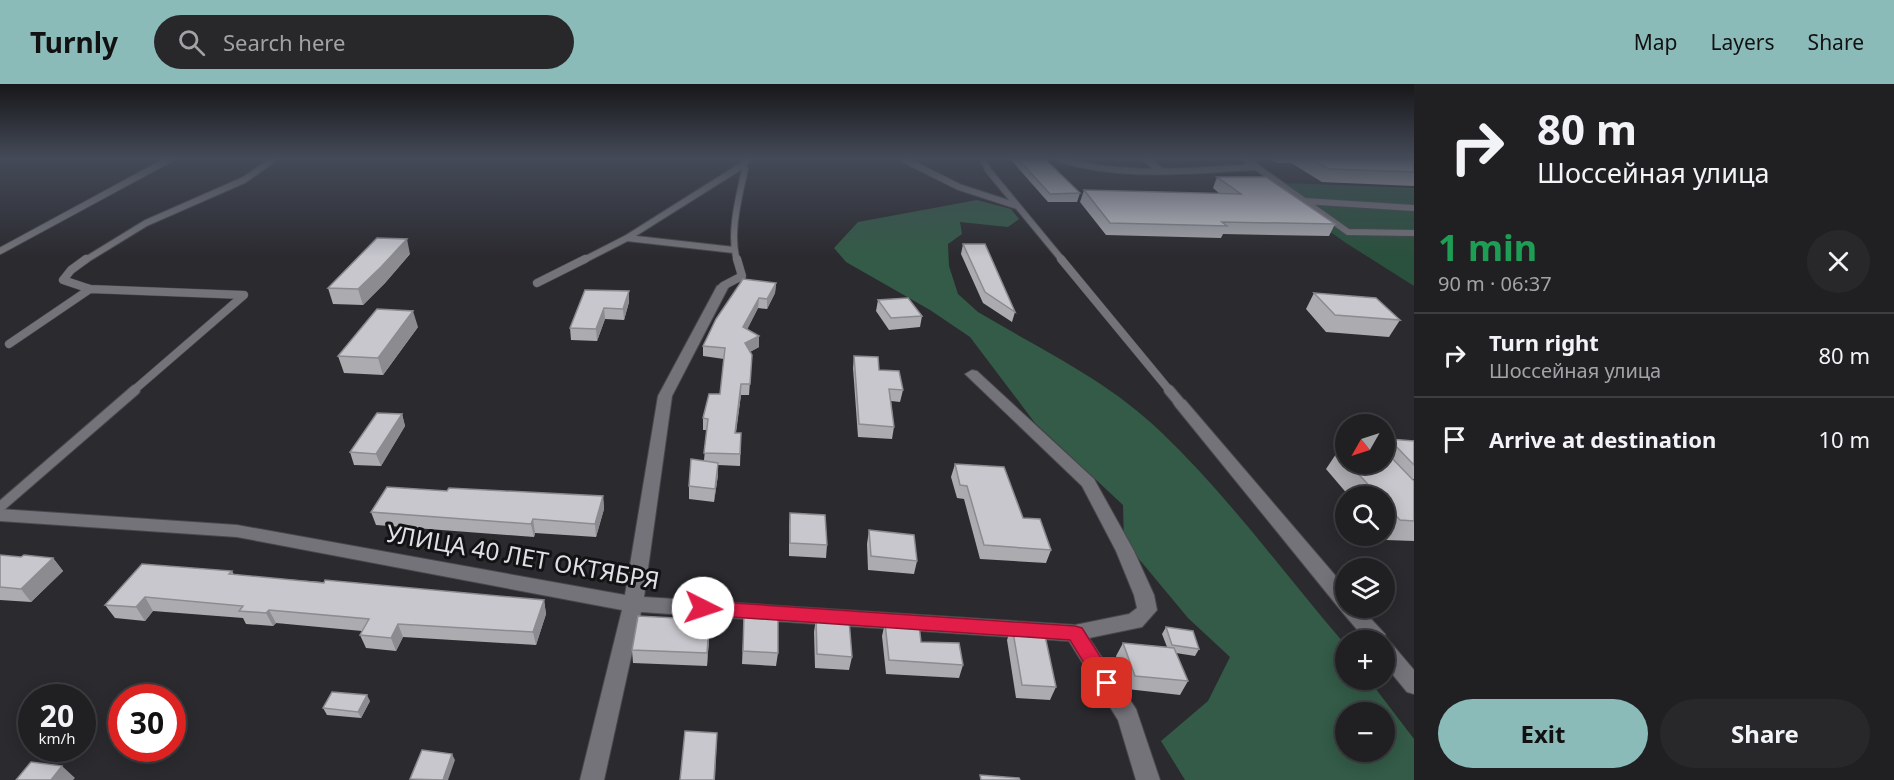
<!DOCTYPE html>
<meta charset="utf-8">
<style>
body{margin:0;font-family:"Noto Sans",sans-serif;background:#28282b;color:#f1f3f6;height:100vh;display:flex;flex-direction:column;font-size:22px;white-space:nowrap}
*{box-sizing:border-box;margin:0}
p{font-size:20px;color:#a2a3a6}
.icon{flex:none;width:33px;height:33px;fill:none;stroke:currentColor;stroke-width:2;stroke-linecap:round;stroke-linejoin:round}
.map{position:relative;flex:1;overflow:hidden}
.details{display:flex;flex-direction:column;background:#202023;width:480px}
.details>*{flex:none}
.banner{background:#202023;color:#f1f3f6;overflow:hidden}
.needle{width:39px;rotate:231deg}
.tools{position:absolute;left:1335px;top:330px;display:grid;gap:12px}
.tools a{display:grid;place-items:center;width:60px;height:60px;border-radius:50%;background:#202023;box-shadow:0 3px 15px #0003,0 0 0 2px #3d3e41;font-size:30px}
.speed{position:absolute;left:18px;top:600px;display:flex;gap:12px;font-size:30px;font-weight:700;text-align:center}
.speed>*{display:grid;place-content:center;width:78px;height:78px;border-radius:50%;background:#202023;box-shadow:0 3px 15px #0003,0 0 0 2px #3d3e41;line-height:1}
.speed small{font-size:15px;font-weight:400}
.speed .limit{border:9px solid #d22;background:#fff;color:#111}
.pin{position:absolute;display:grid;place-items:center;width:51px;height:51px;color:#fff;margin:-26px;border-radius:12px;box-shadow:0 3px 9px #0006}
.me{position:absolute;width:66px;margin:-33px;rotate:94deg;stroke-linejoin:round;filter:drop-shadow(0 0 4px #0008)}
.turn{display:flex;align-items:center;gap:21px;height:126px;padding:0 24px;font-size:27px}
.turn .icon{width:78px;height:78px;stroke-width:2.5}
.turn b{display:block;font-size:42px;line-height:51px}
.round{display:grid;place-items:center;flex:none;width:63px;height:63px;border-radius:32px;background:#28282b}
.summary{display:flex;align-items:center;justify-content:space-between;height:102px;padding:0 24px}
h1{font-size:36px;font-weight:700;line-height:45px;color:#1e9e55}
.cta{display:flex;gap:12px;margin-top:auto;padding:12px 24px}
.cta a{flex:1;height:69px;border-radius:36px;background:#8bbbb9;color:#111;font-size:24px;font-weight:700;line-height:69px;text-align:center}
.cta a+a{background:#28282b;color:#f1f3f6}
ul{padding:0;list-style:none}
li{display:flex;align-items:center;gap:18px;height:84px;padding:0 24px;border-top:2px solid #3d3e41}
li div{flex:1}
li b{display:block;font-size:22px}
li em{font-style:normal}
header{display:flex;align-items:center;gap:36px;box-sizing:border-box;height:84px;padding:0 30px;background:#8bbbb9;color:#111}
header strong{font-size:28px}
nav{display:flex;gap:33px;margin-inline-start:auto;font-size:21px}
.search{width:420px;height:54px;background:#28282b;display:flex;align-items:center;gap:15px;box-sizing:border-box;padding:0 21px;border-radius:33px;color:#a2a3a6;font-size:22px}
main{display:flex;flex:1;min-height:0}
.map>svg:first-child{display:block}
.green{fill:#2a513d}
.forest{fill:#335b47;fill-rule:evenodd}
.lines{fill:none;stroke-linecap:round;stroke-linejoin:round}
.service-far2-casing{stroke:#49494d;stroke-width:8}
.service-far1-casing{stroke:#49494d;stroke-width:9}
.service-casing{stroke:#49494d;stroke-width:12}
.minor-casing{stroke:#49494d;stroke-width:2}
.service-far2{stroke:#737379;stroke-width:6}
.service-far1{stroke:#737379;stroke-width:8}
.service{stroke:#737379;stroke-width:10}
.minor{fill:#737379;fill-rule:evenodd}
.wall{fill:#ababb0}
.shaded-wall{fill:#8b8b90}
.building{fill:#c7c7cd;stroke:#8b8b90;stroke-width:1.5}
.route{fill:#e11d48;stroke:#92132f;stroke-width:1.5}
.labels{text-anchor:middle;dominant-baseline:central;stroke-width:6;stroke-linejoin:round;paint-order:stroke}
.near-street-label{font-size:24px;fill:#e1e1e5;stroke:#131315}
</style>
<header>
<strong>Turnly</strong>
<div class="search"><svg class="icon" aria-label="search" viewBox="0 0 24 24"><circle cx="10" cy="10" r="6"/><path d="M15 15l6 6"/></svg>Search here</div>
<nav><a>Map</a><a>Layers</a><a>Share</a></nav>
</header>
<main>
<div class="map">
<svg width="1414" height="696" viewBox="0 0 1414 696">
<rect width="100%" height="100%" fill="#2b2a2f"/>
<path class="green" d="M1260,98l154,6v98l-68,-43z"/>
<path class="forest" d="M977,116l34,9 8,10 -11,8 -48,-5 2,12 -14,10 1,22 9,28 20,18c62,37 131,69 183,120 67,64 122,140 182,210l2,5 1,33h23l45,59v41h-229l-24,-39 47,-40 22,-44 -42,-39 -64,-77 -1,-36 -88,-82 -65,-86 -40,-27 -84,-48 -12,-14 24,-26zM1346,628h38v40h-38z"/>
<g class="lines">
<g class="service-far2-casing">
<path id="service-far2" d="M903,75l56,28 58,19
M983,75l5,11 75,91
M1059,75c64,20 131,11 197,8
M1145,75l15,11
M1245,75l103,73 66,1
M1304,117l110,7
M627,154l107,12
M0,167l170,-92
M84,177l62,-38 98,-43 30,-21
M582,177l45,-23 116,-73
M737,177c-8,-28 2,-64 8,-92l-2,-4 5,-6"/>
</g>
<g class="service-far1-casing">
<path id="service-far1" d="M86,175l-15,11 -8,10 27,9 154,6 -111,96
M1061,175l109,132
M537,199l48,-24
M723,202l19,-10 -5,-17
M9,260l81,-55"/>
</g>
<g class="service-casing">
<path id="service" d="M1169,306l11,13
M0,423l135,-117"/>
</g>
<g class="minor-casing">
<path id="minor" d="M723,199l6,3 -57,110 -28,201 431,28 54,-11 8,-6 -3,-13 -18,-44 -34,-65 -117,-112 7,-4 5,1 117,108 40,72 20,44 3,15 -15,17 -53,11 47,71 24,71h-24l-18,-60 -49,-79 -428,-29 -37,168h-24l42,-170 -385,-73 -237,-16v-12l237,16 388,70 33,-199 59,-110z
M1180,315l5,1 161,188v20h15l24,26 2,8 4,1 23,27v24l-7,-2 -23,-28v-24h-18l-23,-27 -168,-207 -2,-3z"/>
</g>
<use href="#service-far2" class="service-far2"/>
<use href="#service-far1" class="service-far1"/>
<use href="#service" class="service"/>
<use href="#minor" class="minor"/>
</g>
<path class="wall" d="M1010,75h35l35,34 -3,9h-29z
M1269,75h145v27l-92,-4 -31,-19h-14z
M1217,93l118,47 -6,12 -106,-2 -2,4 -115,-3 -26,-33 4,-12 136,4 -7,-6z
M963,160l52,68 -3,10 -29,-19 -22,-49z
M410,170l-25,29 -22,22 -30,-1 -5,-16z
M776,199l-1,10 -8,16 -9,-1 -11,21 12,7v11l-9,5 2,3 -3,40h-8l-5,38h5l-1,33 -22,-1v10l-4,27 -25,-3v-13l15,-26 3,-30h-4v-12l17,-24 4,-35 -21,-3v-10z
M585,206l44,12 -5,18 -19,-1 -8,22 -26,-1 -1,-12z
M1314,209l86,27 -11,17 -63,-5 -20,-23z
M878,216l44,16 -2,11 -31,3 -13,-19z
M418,243l-35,48 -39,-2 -6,-17z
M854,272l25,14 24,20 -3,12 -9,-1 3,26 -2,12 -34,-2 -5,-69z
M402,330l3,12 -24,40 -27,-1 -4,-13z
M1389,355l25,2v38h-3l3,2v60l-28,-1 -3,-4h1v-40h-35l-23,-27 12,-18h8v13h38v-18z
M955,380l68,54 28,32 -5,13 -66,-4 -16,-60 -7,-1 -6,-21z
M447,407l156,5 1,13 -8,28 -61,-4 -1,4 -158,-12 -5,-13z
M790,429l37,32 -1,13 -37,-2v-30z
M869,446l48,31 -3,13 -46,-4 -1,-26z
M0,471l21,2 32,1 10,13 -32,31 -31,-2z
M232,487l2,4 310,25 2,14 -10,31 -133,-8 -7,14 -30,-3 -6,-13 2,-4 -86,-8 -3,3 -27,-2 -3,-6 -90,-7 -8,10 -30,-3 -10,-13z
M710,528v13l-3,41 -74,-3 -1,-13 44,-32z
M744,530l34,39 -2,13 -34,-2z
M816,534l36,39 -3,13 -34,-2 -1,-36z
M885,539l78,42 -4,13 -73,-4 -4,-38z
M1012,542l44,61 -6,13 -34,-2 -9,-58z
M1166,543l33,22 -4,7 -19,-3 12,28 -8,14 -53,-6 -11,-33 7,-13 44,4 -5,-13z
M370,617l-9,17 -34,-3 -4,-7z"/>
<path class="shaded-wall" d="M407,155l3,15 -25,29 -22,22 -5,-16z
M776,199l-1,10 -8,16v-10z
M629,207v11l-5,18 -1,-11z
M759,214l-1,10 -15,30v-11z
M604,224l1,11 -8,22 -1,-12z
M413,227l5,16 -35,48 -5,-17z
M759,252v11l-14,7v-11z
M741,300v11l-7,49 1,-11z
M402,330l3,12 -24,40 -5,-12z
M718,379v12l-4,27 1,-13z
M603,412l1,13 -8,28 -1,-13z
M533,435l2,14 -1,4 -3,-13z
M53,474l10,13 -32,31 -10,-13z
M145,513l8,14 -8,10 -9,-14z
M544,516l2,14 -10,31 -3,-13z
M269,526l7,13 -3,3 -7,-13z
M710,528v13l-3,41v-13z
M398,540l5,13 -7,14 -5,-13z
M367,611l3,6 -9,17 -3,-6z
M717,649l-2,47h-1z
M452,670l3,6 -7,20h-5z
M62,682l13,12 -2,2h-22z"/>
<path class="building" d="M1018,75h27l35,34 -30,1z
M1312,75h102v13l-85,-3z
M1217,93h49l69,47 -113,-2 5,4 -117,-3 -26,-33 157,4z
M377,154l30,1 -26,28 -23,22 -30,-1z
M963,160h22l30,68 -30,-20z
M743,195l33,4 -9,16 -8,-1 -16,29 16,9 -14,7 7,12 -2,29h-9l-6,49h6l-1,21 -36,-1 4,-34 -5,-1 6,-24h11l5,-46 -22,-2 13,-27z
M585,206l44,1 -6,18 -19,-1 -8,21 -26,-1z
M1314,209l62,5 24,22 -65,-5z
M908,214l14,18 -31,2 -13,-18z
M377,225l36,2 -35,47 -40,-2z
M854,272l24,1 1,13 20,1 4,19 -14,-1 5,38 -35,-3z
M377,329l25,1 -26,40 -26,-2z
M1389,355l25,2v24z
M1338,367h8v8z
M1384,369h3l27,28v40l-14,-1 -16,-17v-7h-5l-30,-32h35z
M691,375l27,4 -3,26 -26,-3z
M955,380l49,3 19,51 17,1 11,31 -67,-5 -17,-59 -7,-1z
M387,403l60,4 2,-3 154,8 -8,28 -62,-5 -2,5 -160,-12z
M790,429l35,2 2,30 -37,-2z
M869,446l45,5 3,26 -46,-5z
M0,471l21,2 3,-2 29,3 -32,31 -21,-2z
M142,480l90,7 -3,3 95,9 1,-3 219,20 -11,32 -135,-8 -7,14 -31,-3 9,-16 -100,-9 -3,3 -27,-2 4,-5 -98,-9 -9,10 -31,-2z
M677,525l33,3 -3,41 -75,-3 6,-34 38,2z
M744,530l34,2v37l-35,-2z
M816,534l33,2 3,37 -35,-3z
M885,539l34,2 2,17 38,1 4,22 -74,-5z
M1012,542l32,5 12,56 -34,-2z
M1166,543l27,4 6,18 -27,-4z
M1123,559l51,5 14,33 -53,-5z
M332,608l35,3 -9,17 -35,-4z
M685,647l32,2 -3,47h-34z
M422,666l30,4 -9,26 -33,-1z
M31,678l31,4 -11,14h-35z
M980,691l39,3 1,2h-39z"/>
<linearGradient id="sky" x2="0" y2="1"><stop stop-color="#18171a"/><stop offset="0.43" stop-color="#444a58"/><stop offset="1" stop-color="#444a58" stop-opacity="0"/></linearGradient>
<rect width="1414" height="173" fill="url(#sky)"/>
<path class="route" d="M703,517l372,25 7,2 35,55 -3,6 -7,2 -7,-2 -30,-49 -367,-25 -6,-2 -3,-5 3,-5z"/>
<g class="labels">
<g class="near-street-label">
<text transform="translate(523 472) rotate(10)">УЛИЦА 40 ЛЕТ ОКТЯБРЯ</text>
</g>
</g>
</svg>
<div class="tools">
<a><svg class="needle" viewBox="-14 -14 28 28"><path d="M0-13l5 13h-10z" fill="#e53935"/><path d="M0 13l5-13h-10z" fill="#a2a3a6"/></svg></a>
<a><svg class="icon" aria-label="search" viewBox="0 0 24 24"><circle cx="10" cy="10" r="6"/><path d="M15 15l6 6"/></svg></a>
<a><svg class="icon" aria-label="layers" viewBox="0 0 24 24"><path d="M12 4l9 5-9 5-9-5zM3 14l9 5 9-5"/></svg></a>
<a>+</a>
<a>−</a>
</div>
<div class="speed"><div>20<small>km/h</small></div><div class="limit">30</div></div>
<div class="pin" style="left:1107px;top:599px;background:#d93025"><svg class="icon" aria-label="arrive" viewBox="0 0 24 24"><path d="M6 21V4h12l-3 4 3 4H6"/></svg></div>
<svg class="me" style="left:703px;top:524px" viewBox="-20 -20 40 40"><circle r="19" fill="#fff"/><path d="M0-13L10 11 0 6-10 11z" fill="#e11d48"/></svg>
</div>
<section class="details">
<div class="banner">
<div class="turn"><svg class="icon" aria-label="right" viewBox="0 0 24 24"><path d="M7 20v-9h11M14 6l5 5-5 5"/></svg><div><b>80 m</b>Шоссейная улица</div></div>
</div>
<div class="summary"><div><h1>1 min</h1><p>90 m · 06:37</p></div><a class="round"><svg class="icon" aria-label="close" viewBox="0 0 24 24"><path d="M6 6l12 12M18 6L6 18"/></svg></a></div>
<ul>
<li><svg class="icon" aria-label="right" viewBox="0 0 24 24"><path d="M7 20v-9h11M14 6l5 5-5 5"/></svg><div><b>Turn right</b><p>Шоссейная улица</p></div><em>80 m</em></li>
<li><svg class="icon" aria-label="arrive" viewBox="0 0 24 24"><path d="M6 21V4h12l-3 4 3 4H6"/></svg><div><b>Arrive at destination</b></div><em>10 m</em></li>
</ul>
<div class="cta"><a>Exit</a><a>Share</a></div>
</section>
</main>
